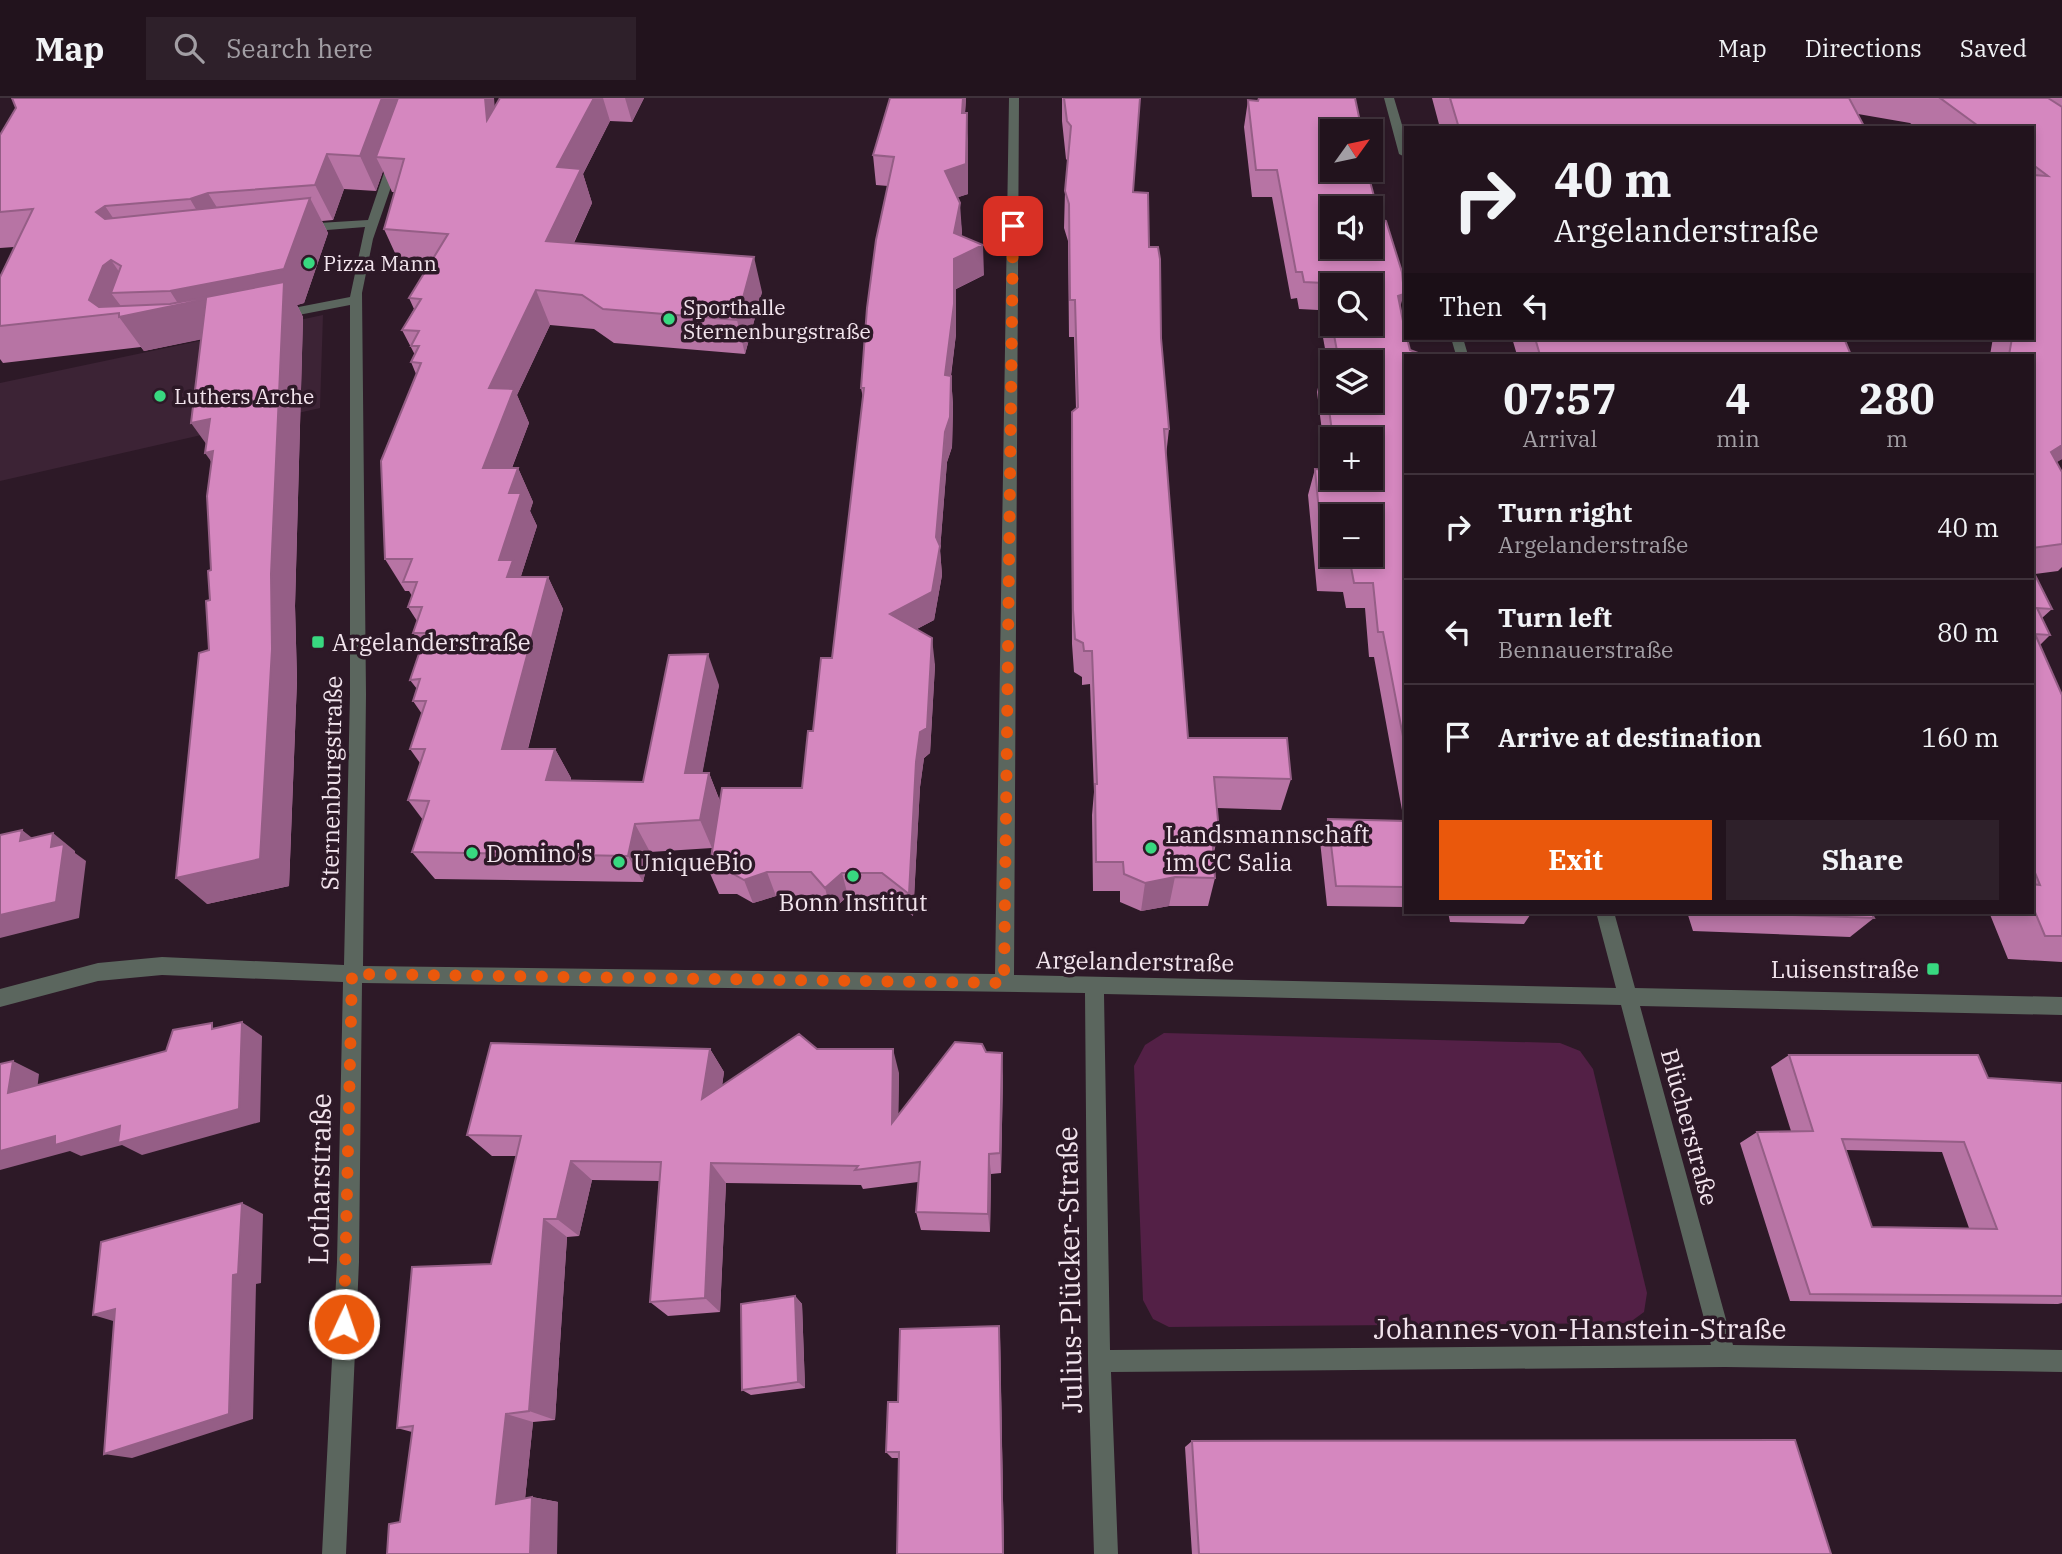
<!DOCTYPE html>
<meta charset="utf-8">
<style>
body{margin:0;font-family:"IBM Plex Serif",serif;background:#2e202a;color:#f1f3f6;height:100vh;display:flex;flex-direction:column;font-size:26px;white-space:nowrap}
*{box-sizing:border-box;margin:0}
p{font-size:23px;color:#a29ea4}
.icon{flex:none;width:38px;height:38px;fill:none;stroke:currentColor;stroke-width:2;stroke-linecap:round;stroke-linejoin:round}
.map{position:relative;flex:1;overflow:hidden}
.details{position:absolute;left:1404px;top:256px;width:630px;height:560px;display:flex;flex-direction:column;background:#22131d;border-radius:0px;box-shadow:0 4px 10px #0003,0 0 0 2px #3f323b}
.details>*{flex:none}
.banner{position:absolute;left:1404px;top:28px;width:630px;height:214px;border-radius:0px;box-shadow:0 4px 10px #0003,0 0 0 2px #3f323b;background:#22131d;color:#f1f3f6;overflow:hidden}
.needle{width:46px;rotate:57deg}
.controls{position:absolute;left:1320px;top:21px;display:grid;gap:14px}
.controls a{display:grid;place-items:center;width:63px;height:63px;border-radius:0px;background:#22131d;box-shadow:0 4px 10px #0003,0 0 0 2px #3f323b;font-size:35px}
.pin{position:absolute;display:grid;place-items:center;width:60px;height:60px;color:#fff;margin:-30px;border-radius:14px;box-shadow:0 4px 10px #0006}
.me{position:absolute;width:77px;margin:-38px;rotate:3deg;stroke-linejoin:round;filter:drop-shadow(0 0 5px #0008)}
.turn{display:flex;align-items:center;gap:24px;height:147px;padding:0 35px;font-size:32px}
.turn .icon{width:91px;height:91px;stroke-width:2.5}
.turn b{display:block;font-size:49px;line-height:60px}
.then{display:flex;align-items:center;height:66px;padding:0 35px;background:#0003;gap:14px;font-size:26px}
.eta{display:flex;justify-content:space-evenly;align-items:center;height:119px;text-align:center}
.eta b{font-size:42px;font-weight:800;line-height:49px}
.primary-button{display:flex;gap:14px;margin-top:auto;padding:14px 35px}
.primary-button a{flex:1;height:80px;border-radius:0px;background:#ea580c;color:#fff;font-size:28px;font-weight:800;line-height:80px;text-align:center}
.primary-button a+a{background:#2e202a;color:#f1f3f6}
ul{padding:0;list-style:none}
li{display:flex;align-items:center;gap:21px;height:105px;padding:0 35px;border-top:2px solid #3f323b}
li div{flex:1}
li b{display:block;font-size:26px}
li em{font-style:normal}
header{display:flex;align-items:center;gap:42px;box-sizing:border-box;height:98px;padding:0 35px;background:#22131d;border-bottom:2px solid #3f323b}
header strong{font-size:33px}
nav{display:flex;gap:38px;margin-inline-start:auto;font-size:24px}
.search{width:490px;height:63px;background:#2e202a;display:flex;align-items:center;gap:18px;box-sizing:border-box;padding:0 24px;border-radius:0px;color:#a29ea4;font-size:26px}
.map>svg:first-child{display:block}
.built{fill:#3c2335}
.green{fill:#532046}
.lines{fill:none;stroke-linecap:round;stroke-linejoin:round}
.minor{fill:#5b665e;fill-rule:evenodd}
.wall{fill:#b774a4;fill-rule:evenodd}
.shaded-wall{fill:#955e86}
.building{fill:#d587bf;stroke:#955e86;stroke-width:2;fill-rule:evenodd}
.route{stroke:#ea580c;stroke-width:12;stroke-dasharray:0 21.6}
.poi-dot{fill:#38d880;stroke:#2d1927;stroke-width:2.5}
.labels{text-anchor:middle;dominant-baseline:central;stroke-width:7;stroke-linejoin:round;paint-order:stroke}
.far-poi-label{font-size:21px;fill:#f2e4ed;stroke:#2d1927;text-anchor:start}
.poi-label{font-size:24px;fill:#f2e4ed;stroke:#2d1927;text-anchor:start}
.street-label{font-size:24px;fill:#f2e4ed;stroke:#2d1927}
.near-street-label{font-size:28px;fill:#f2e4ed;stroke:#2d1927}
</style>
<header>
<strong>Map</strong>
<div class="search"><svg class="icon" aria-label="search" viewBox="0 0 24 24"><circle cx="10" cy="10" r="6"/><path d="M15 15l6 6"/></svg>Search here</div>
<nav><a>Map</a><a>Directions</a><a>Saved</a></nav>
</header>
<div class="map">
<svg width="2062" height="1456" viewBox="0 0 2062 1456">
<rect width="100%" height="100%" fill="#2d1927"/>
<path class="built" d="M323,217l-3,93 -320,73v-98z"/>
<path class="green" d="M1164,935l396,10 20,8 13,18 54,224 -3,19 -15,11 -460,4 -16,-8 -10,-19 -9,-234 11,-21z"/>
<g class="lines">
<path class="minor" d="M1009,0h10l-5,877 602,13 -20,-76h18l21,76 427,9v18l-422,-9 93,339 329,5v22l-337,-5 -614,5 7,182h-24l-6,-193 -3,-368 -723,-10 -3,279 -13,292h-24l15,-292 6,-280 -181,-7 -64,6 -98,26v-18l98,-26 64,-6 182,8 6,-271v-389l-72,14 -6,-4 6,-4 72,-14 15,-70 -63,5 -6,-4 6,-4 66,-4 20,-59 6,-3 6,3 -27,78 -11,54 4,401 -3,272 632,8zM1104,896l517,11 90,340 -601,5z
M1384,0h10l11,37v22l-6,-3z
M1451,240h12l5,17h-12z"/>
</g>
<path class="wall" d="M500,0h144l-12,24 -22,-1 -27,53 9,29 -18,40 188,49 -17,62 -131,-11 -20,-14 -44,-4 -33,70 12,28 -17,45h6l15,34 -3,9 7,15 -16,50v1h27l15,32 -35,140h27l16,29v2l72,2 76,-97 -17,88h7l11,28 82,-13 11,-57 19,-73 31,-260 -2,-10 27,-202 -12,-1 -3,-30 17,-57h76l-1,15 3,30v51l-10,3 4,36 -1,3 23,39 -28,14v45l-5,42 2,30 -1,41 -5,15 -7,88 2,25 -8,45 -17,9 18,36 -5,88 -6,5 -4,29 -7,129 -26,-19 -39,-1 -17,15 -13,-16 -42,1 -23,7 -16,-9h-18l-10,-23 3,-23 -62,4 -7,30 -208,-3 -23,-27 11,-32 -15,-20 12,-37 -10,-14 12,-35 -9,-13 4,-12 -7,-9 12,-33 -9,-14 4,-12 -9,-14 4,-11 -3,-5h-4l-20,-32 31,-185 -5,-12 4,-7 -13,-25 12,-21 -5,-11 19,-32 -28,-2 -16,-35 11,-37h-3l-9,-21 -7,20 -32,-2 -11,31 -11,1 6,12 -24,70 -7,2 6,12 -8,289 2,74 -8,206 -82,18 2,-254 2,-80v-108l-5,-18 -5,-105 -57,12 -3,-4 -138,16 -3,-4v-33l14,-79 -14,1v-113l16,-27 479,-2z
M1062,0h78l-7,94 16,55 12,91 8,91 -3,27 22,282 103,41 -10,31 -64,-2 2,23 -5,21 1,26 -7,28h-39l-28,5 -21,-9v-11h-27l-1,-76 2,-23 -4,-108 -8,1v-8l-8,-5 -2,-28 -1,-195 1,-37 4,-3 -2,-72h-5l-1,-96 -4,-13 1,-37 3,-30 -2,-2 -4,-38z
M1432,0h630v361l-6,3 6,10v95l-4,4 -23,3 17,35 -10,9 8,17 -10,10 22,50v267l-54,-3 -19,-47h43v-557h-42l3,-17h39v-210h-115l-7,-5 -52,-9 7,14h-425z
M1248,2l84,31 68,177 5,47v552l-78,-1 -7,-65 8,-22 76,2 -30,-164h-5l-4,-49h-19l-3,-16 -26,-1 -9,-96 7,-26 12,1 -10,-78 6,-27h5l-10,-55 -19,-1 -2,-11 -6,1 -19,-102h-20l-8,-70zM1332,264h38l-38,39zM1332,341h38l-38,39z
M1512,240h332l7,17h-334z
M1443,814h89l-8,12 -74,-2 -2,-10z
M1687,814h184l3,6 -24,19 -157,-6z
M710,951l14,23 -2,14 95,-37 82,24 -1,41 88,-62 17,24 -2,97 -10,1 -1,58 -69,-2 -5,-18 2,-30 -55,7 -2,-4 -135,-2 -6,129 -52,4 -18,-14 9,-121 -67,-1 -13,56 -12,1 -12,183 -22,2 -8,77 7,-2 26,5 -158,20 12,-90 -15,-4 94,-164 26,-108h-25l-25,-21z
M1789,957l199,23 74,5v220l-4,1 -268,-3 -50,-158 17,-11 34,-1 -20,-64zM1846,1052l96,2 27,76 -97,-1z
M795,1198l7,8 3,84 -54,7 -9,-5z
M1000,1239l4,217h-107l2,-96h-7l-6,-6 12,-50z
M1192,1343l639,113h-639l-7,-107z"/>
<path class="shaded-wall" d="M382,0h27l-33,59 7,14 -7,20 -16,-35z
M485,0h9l5,56 -12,-34z
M594,0h9l7,23 -27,53 9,29 -34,73 -12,-35 11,-74z
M625,0h19l-12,24z
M963,0h3l-3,45 -1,-30z
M967,15l1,30v51l-21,7 -2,-30z
M327,56l17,35 -11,31 -18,-35z
M208,95l21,34 -19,6 -20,-34z
M310,100l18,35 -24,70 -7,2 6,12 -8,289 2,74 -8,206 -82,18 -31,-26 84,-19 -32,-525 -84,17 -25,-34 60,-12 -9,-14z
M960,105l2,30 -5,25 26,-13 1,30 -28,14v45l-9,71 -2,-30 9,-142z
M105,108l23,34 -32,-28z
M754,159l8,35 -17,62 -8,-34z
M111,162l22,32 -22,1 13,17 -5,3 -18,2 -12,-15 14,-34z
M536,192l14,35 -33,70 12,28 -30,78 -16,-33 6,-80z
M1404,196l-8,27 2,-25z
M951,278l2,30 -1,41 -5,15 -7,88 2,25 -8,45 -40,21 -4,-27 46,-77z
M210,321l19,67 -24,-33 7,-1 -21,-29z
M2062,347v14l-30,19 19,-26z
M518,370l15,34 -3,9 7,15 -16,50 8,16 -5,17 -25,-49 10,-67z
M548,479l15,32 -43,170 -18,-30z
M932,540l3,27 -5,88 -6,5 -4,29 -7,129 -4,-22 7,-132z
M708,556l11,31 -22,117 -12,-29z
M555,651l16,29 -8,30 -17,-28z
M709,675l11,29 -8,46 -12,-28z
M635,726l15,28 -7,30 -15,-26z
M22,732l23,18 -25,-7z
M1219,733l-8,30 1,-27z
M53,735l22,18v2l11,8 -7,57 -79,20v-23l51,-68z
M767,774l9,24 -23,7 -9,-23z
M842,775l6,23 -17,15 -6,-23z
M1175,779l-6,29 -28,5 4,-28z
M242,924l20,14 -2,86 -118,33 -20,-10 -41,11 -11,-5 -70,19v-19l55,-15z
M710,951l14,23 -7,49 -15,-22z
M893,951l6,24 -1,71 -6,-21z
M1002,955l1,23 -2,97 -1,-20z
M13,963l26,13 -4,32 -27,-13z
M989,1056l2,20 -1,58 -2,-18z
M571,1063l21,19 -13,56 -22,-17z
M711,1065l15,20 -6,129 -15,-14z
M242,1105l21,11 -2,69 -5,1 -3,135 -121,39 -28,-4 129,-179z
M544,1121l23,18 -12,183 -26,-9z
M795,1198l7,8 3,84 -7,-6z
M115,1211l5,14 -27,-8z
M999,1228l1,11 4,217h-1z
M506,1316l27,8 -9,86 -28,-4z
M532,1399l26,5 -1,52h-27z"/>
<path class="building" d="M12,0h370l-22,58 -33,-2 -12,31 -107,8 -18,6 -85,7 -9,6 9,7 205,-21 -26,71 -114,22 -59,2 10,-27 -10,-6 -8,6 -14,34 10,7 71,-3 114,-22 -13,292 1,75 -12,210 -84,19 23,-225 10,-3 -3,-49 4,-1 -2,-29 3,-1 -4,-74 6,-45 -8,2 5,-34 -19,4 15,-124 -87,18v-4l-119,13v-49l33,-68 -33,3v-77l16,-27z
M398,0h87l2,22 13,-22h94l-37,69 24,2 -35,72 208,16 -17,63 -134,-11 -21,-14 -46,-5 -47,98 25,1 -31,79h35l-9,25h12l-22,67h14l-6,17h41l-46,172h53l-9,31 97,2 26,-127 39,-1 -23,119h24l-9,47 -65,4 -7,32 -216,-4 17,-51 -21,-1 17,-51h-15l16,-48h-13l7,-22 -10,1 16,-47h-13l9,-26h-14l9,-25h-14l9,-23h-27l-4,-98 40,-98 -10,-1 8,-16h-8l8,-15 -17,-1 19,-31 -12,-1 39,-64 -64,-5 20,-70 -28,-2z
M890,0h73l-1,15h5l-1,51 -21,7 15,32 -6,30 29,12 -29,14v45l-9,71 6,1 -1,41 -5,15 -9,105 4,9 -8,46 -42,22 42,24 -5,90 -7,4 -4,30 -7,132 -27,-21h-40l-17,15 -14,-16h-44l-23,8 -16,-9h-19l13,-83h80l6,-57h5l8,-73h11l32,-270h-3l6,-80 9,-68 18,-83 -21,-2z
M1064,0h76l-7,94 15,1 1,54h9l2,12 1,79 8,91h-5l24,309h99l4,41 -77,-2 5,54 -7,3 3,44 -40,-1 -30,6 -21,-9 -1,-12h-27l-1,-78h2l-5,-133h-8l-1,-8 -8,-4 -2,-29 -1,-198 6,-5 -3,-107h-5l-1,-96 -4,-13 6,-65 -4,-5z
M1259,0h96l7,33h-30v39h35l13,49 6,2 16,51 2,22 -6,2 7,35v7h2l3,12 8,3v2h-13v392l-22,-115h-5l-5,-49h-19l-3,-16 -27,-2 -9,-96 17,1v8h38v-39h-37l-10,-74h9v36h38v-39h-31l-7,-38h38v-39h-38v39l-8,-41 -20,-1 -2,-10h-6l-19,-102h-21l-8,-70 10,1zM1332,110h38v39h-38zM1332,418h38v39h-38z
M1450,0h399l16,30h-406z
M1940,0h108l14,9v338l-11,7 11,20v72l-30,4v-193h-23l3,-17h20v-163l16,1 -16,-12v-36h-51z
M1535,240h309l7,17h-311z
M2032,471l20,40 -15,-1 13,27 -15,-1 27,61v241h-17l-13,-31v-21l8,1 -8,-20z
M1328,721l77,2v66l-69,-1z
M22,732l-2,11 33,-8 -2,14 13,-3 -8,58 -56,13v-80z
M1712,814h159l3,6z
M242,924l-3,87 -121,34 2,-17 -65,19v-9l-55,15v-87l13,-3 -5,32 158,-42 7,-21 39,-7v6z
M799,936l18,15h76l-1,74 63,-81 27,2 4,8 16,1 -2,100 -11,1 -1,60 -72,-2 4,-50 -65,8 3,-4 -147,-3 -6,135 -55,4 11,-140 -90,-1 -14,58h-13l-15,192 -23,3 -10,90 36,-7 -2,57h-143l2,-30 11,-2 13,-96 -16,2 15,-161 79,-3 30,-128 -54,-1 24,-92 219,6 -8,50z
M1789,957h189l10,23 74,5v213l-252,-2 -53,-162 56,-1zM1842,1041l122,3 33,87 -125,-2z
M242,1105l-4,71 -5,1 -4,139 -125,40 11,-145 -22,6 8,-73z
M795,1198l3,86 -56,8 -1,-86z
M999,1228l4,228h-106l2,-102h-13l2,-50h10l2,-73z
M1795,1342l36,114h-632l-7,-113z"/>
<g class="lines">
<path class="route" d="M344,1226l8,-350 652,9 9,-757"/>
</g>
<g class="poi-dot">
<circle cx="309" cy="165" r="7"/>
<circle cx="669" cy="221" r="7"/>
<circle cx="160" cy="298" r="7"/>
<rect x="311" y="537" width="14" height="14" rx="3.5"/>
<circle cx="1151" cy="750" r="7"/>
<circle cx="472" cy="755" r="7"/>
<circle cx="619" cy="764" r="7"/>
<circle cx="853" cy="778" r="7"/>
<rect x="1926" y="864" width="14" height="14" rx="3.5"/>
</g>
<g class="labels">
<g class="far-poi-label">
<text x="323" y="165">Pizza Mann</text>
<text x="683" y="209">Sporthalle<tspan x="683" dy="24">Sternenburgstraße</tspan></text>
<text x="174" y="298">Luthers Arche</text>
</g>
<g class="poi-label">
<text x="332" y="544">Argelanderstraße</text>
<text x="1165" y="736">Landsmannschaft<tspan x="1165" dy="28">im CC Salia</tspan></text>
<text x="486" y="755">Domino's</text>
<text x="633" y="764">UniqueBio</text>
<text x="853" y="804" text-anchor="middle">Bonn Institut</text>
<text x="1919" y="871" text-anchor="end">Luisenstraße</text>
</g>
<g class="street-label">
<text transform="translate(331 685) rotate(-89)">Sternenburgstraße</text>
<text transform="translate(1135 863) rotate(1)">Argelanderstraße</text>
<text transform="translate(1690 1029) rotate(75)">Blücherstraße</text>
</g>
<g class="near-street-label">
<text transform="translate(319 1081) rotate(-89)">Lotharstraße</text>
<text transform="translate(1069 1172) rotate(-91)">Julius-Plücker-Straße</text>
<text x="1580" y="1230">Johannes-von-Hanstein-Straße</text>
</g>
</g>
</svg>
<div class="controls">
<a><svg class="needle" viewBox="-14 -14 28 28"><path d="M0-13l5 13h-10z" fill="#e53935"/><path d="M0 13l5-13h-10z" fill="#a29ea4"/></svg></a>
<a><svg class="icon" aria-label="sound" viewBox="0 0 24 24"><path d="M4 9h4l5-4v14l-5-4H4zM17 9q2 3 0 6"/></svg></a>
<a><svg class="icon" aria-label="search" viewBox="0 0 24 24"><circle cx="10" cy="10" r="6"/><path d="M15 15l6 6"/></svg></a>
<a><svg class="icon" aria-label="layers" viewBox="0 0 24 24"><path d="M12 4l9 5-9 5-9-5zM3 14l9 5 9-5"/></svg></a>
<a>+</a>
<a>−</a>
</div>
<div class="pin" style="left:1013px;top:128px;background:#d93025"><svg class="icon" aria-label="arrive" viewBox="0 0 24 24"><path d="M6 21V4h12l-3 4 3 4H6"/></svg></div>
<svg class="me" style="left:344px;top:1226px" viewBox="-20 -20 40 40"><circle r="17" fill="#ea580c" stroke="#fff" stroke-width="3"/><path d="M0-11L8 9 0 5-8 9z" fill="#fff"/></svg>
<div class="banner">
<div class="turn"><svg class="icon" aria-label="right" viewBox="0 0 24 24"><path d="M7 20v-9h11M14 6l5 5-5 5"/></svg><div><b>40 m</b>Argelanderstraße</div></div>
<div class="then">Then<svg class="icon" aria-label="left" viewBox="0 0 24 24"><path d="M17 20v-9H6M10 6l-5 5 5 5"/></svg></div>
</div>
<section class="details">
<div class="eta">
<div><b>07:57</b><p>Arrival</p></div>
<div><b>4</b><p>min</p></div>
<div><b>280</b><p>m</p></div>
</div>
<ul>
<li><svg class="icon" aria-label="right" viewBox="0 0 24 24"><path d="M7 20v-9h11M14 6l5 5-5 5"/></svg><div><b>Turn right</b><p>Argelanderstraße</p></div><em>40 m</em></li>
<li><svg class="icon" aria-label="left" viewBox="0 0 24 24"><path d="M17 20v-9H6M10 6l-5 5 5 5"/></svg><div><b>Turn left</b><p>Bennauerstraße</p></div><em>80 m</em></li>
<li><svg class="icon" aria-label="arrive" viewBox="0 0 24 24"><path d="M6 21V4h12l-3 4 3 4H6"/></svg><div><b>Arrive at destination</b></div><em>160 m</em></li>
</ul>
<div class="primary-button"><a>Exit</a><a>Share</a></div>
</section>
</div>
